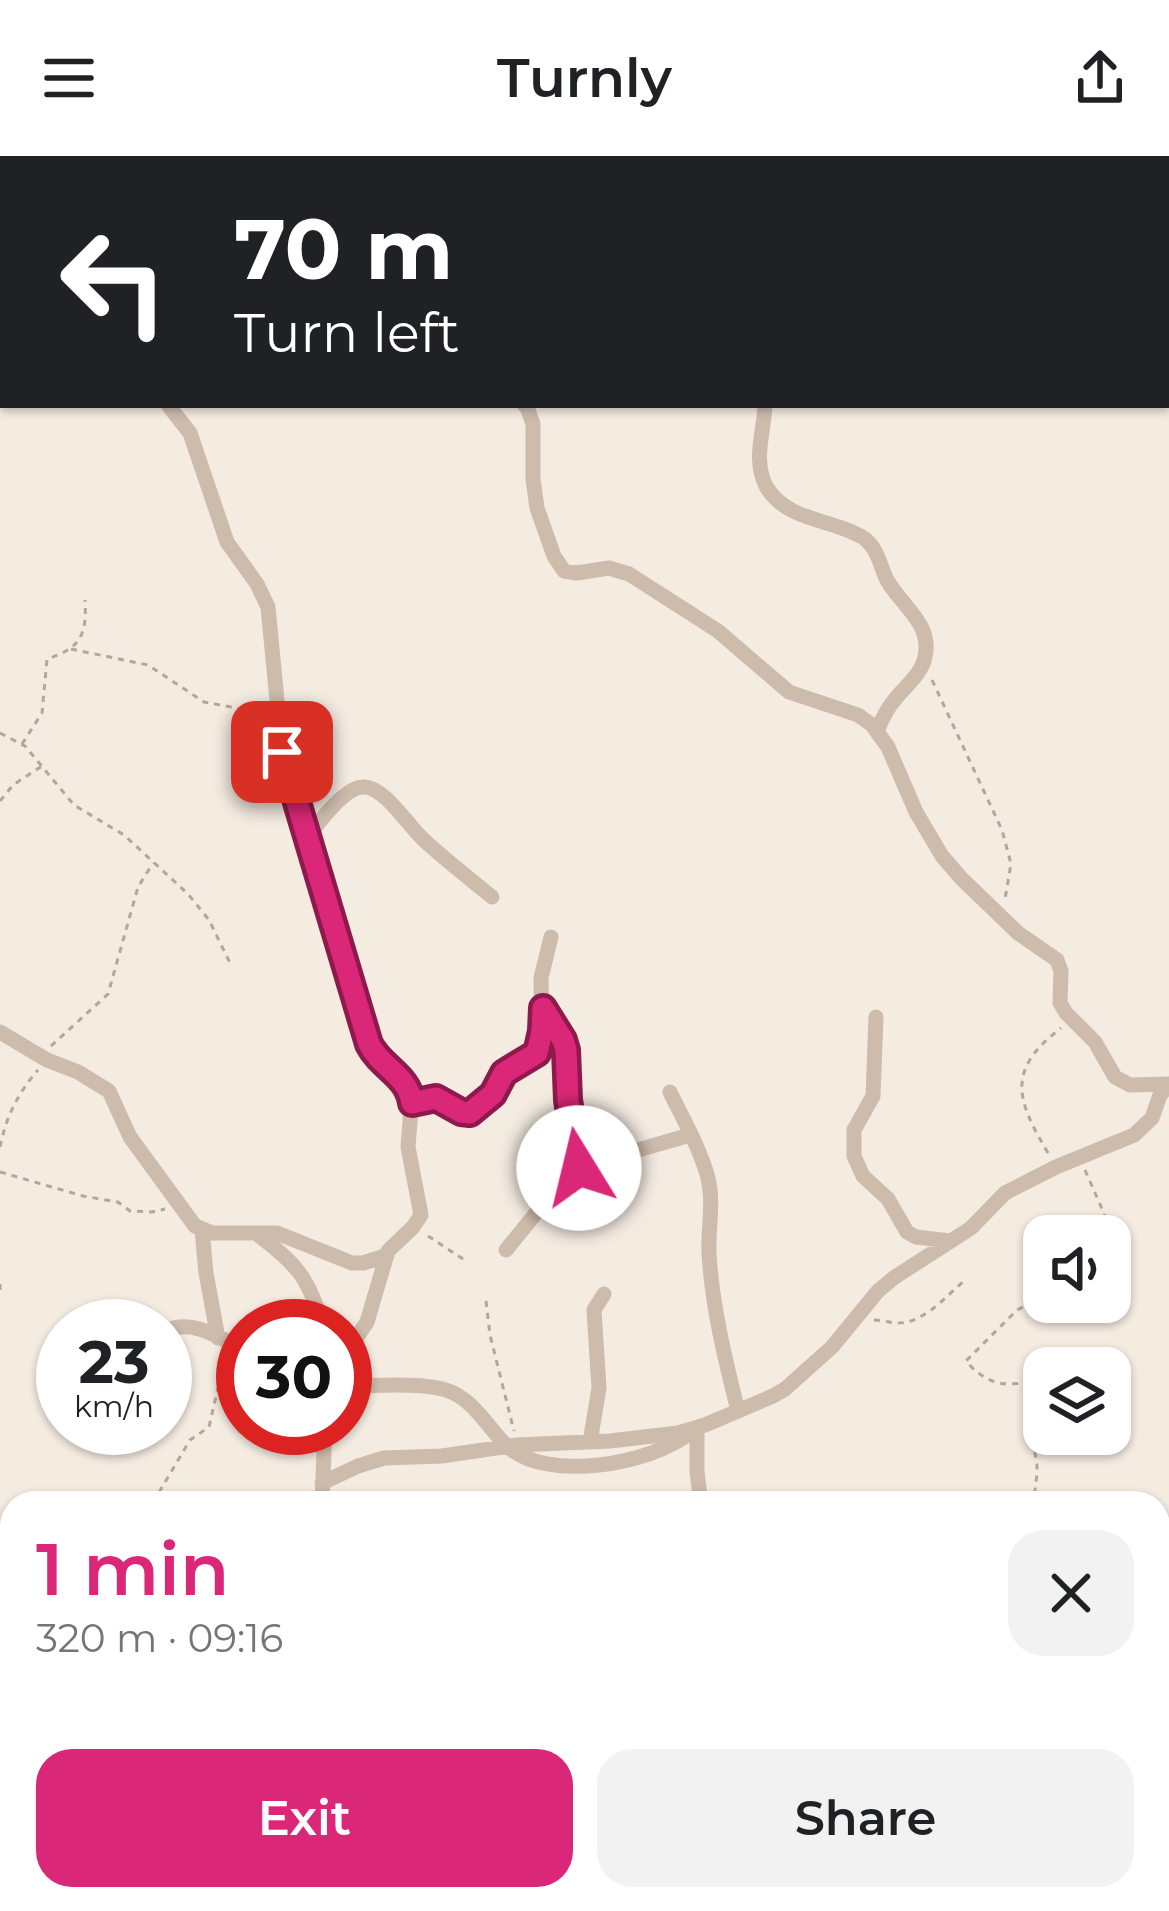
<!DOCTYPE html>
<meta charset="utf-8">
<style>
body{margin:0;font-family:Montserrat,sans-serif;background:#f2f2f2;color:#202124;height:100vh;display:flex;flex-direction:column;font-size:45px;white-space:nowrap}
*{box-sizing:border-box;margin:0}
p{font-size:39px;color:#757577}
.icon{flex:none;width:66px;height:66px;fill:none;stroke:currentColor;stroke-width:2;stroke-linecap:round;stroke-linejoin:round}
.map{position:relative;flex:1;overflow:hidden}
.drawer{position:absolute;left:0px;top:1335px;width:1170px;height:420px;display:flex;flex-direction:column;background:#fff;border-radius:36px 36px 0 0;box-shadow:0 3px 9px #0004}
.drawer>*{flex:none}
.top-card{position:absolute;left:0px;top:0px;width:1170px;height:252px;box-shadow:0 3px 9px #0004;background:#202124;color:#fff;overflow:hidden}
.buttons{position:absolute;left:1023px;top:1059px;display:grid;gap:24px}
.buttons a{display:grid;place-items:center;width:108px;height:108px;border-radius:24px;background:#fff;box-shadow:0 3px 9px #0004;font-size:60px}
.speed{position:absolute;left:36px;top:1143px;display:flex;gap:24px;font-size:60px;font-weight:700;text-align:center}
.speed>*{display:grid;place-content:center;width:156px;height:156px;border-radius:50%;background:#fff;box-shadow:0 3px 9px #0004;line-height:1}
.speed small{font-size:30px;font-weight:400}
.speed .limit{border:18px solid #d22;background:#fff;color:#111}
.pin{position:absolute;display:grid;place-items:center;width:102px;height:102px;color:#fff;margin:-51px;border-radius:24px;box-shadow:0 6px 18px #0006}
.me{position:absolute;width:132px;margin:-66px;rotate:351deg;stroke-linejoin:round;filter:drop-shadow(0 0 9px #0008)}
.turn{display:flex;align-items:center;gap:42px;height:252px;padding:0 36px;font-size:54px}
.turn .icon{width:156px;height:156px;stroke-width:2.5}
.turn b{display:block;font-size:84px;line-height:102px}
.round{display:grid;place-items:center;flex:none;width:126px;height:126px;border-radius:36px;background:#f2f2f2}
.head{display:flex;align-items:center;justify-content:space-between;height:204px;padding:0 36px}
h1{font-size:72px;font-weight:600;line-height:90px;color:#db2777}
.cta{display:flex;gap:24px;margin-top:auto;padding:24px 36px}
.cta a{flex:1;height:138px;border-radius:36px;background:#db2777;color:#fff;font-size:48px;font-weight:600;line-height:138px;text-align:center}
.cta a+a{background:#f2f2f2;color:#202124}
header{display:flex;justify-content:space-between;align-items:center;height:156px;padding:0 36px;background:#fff;font-size:54px;font-weight:600}
.map>svg:first-child{display:block}
.lines{fill:none;stroke-linecap:round;stroke-linejoin:round}
.path{stroke:#b9a596;stroke-width:3;stroke-dasharray:6 6;stroke-linecap:butt}
.minor{stroke:#cdbbac;stroke-width:15}
.route-casing{stroke:#8e194d;stroke-width:30}
.route{stroke:#db2777;stroke-width:21}
</style>
<header><svg class="icon" aria-label="menu" viewBox="0 0 24 24"><path d="M4 6h16M4 12h16M4 18h16"/></svg>Turnly<svg class="icon" aria-label="share" viewBox="0 0 24 24"><path d="M12 15V3M7 8l5-5 5 5M5 13v7h14v-7"/></svg></header>
<div class="map">
<svg width="1169" height="1755" viewBox="0 0 1169 1755">
<rect width="100%" height="100%" fill="#f4ebe1"/>
<g class="lines">
<path class="path" d="M71,493l77,16 56,37 38,7 17,-1
M932,524l70,150 9,34 -6,35
M0,577l25,13 49,59 50,30 64,59 21,26 22,45
M22,588l20,-31 5,-54c34,-11 40,-24 38,-59
M0,645l13,-16 29,-19
M51,890l57,-52 30,-107 15,-24
M0,991c6,-30 18,-54 38,-77
M1048,997c-32,-54 -42,-83 13,-125
M1085,1014l24,55v11
M0,1016l83,24 35,6 12,9 22,1 13,-3
M428,1080l38,25
M0,1128v10
M1044,1140l-27,14 -51,51c8,10 20,19 33,22 20,4 32,-8 45,14
M486,1145l4,34 24,96
M874,1164c7,0 14,2 21,3 28,2 51,-27 70,-43
M138,1347l20,-9 32,-54 19,-13 14,-61v-9
M1043,1347l-8,-11c0,-7 2,-14 2,-21 1,-27 -14,-21 7,-49
M281,1743l9,12
M581,1743v12
M631,1743l2,12
M773,1743l10,12
M985,1743l5,12
M966,1755l9,-12"/>
<path class="minor" d="M759,0l1,3
M305,3v-3
M168,249l22,28 37,109 30,42 11,23 14,145 87,292 7,13 29,25 7,14 -4,51 13,68 -8,12 -25,24 -21,71 -22,33
M524,249l3,2 6,17v55l4,29 17,48 10,15 13,2 32,-5 20,6 89,57 71,61 69,23 14,10 16,22 28,65 26,44 19,22 57,55 39,27 4,11 -1,32 6,10 29,29 20,35 15,8 39,-1
M765,249c-1,28 -13,56 2,83 21,34 68,31 98,51 13,10 15,27 22,41 15,27 48,45 37,81 -5,15 -19,26 -28,37 -9,10 -14,21 -19,33
M308,681c10,-14 37,-50 55,-50 22,-1 47,42 63,55 21,19 44,37 66,55
M544,855l19,29 3,10 3,50 10,69
M876,861l-3,79 -19,34v26l9,20 25,23 19,33 9,5 34,4
M0,876l47,28 31,12 31,19 21,46 65,89 17,7h65l75,30h11l22,-7
M670,936c13,27 30,56 38,86 6,25 0,50 1,75 3,53 16,106 29,158
M413,947l23,-5 25,14h12l20,-19 11,-19 33,-21 5,-21 -1,-54 10,-41
M202,1074l4,43 12,65
M257,1078c40,31 51,42 66,92
M506,1094l52,-64 28,-21 104,-30
M165,1175c27,-13 54,6 78,19
M345,1230c27,0 77,-4 101,4 28,9 41,37 61,56 40,37 144,18 183,-13
M697,1272v44l4,31
M590,1286l9,-54 -5,-78 10,-16
M322,1327l36,-17 26,-8 58,-2 75,-11 93,-4 68,-8 27,-8 68,-29 12,-7 47,-42 46,-56 17,-14 76,-49 34,-35 51,-26 78,-32 18,-17 8,-23 9,-10
M322,1347l3,-75
M1158,1441l11,3
M0,1558l12,8
M5,1668l7,38
M10,1755l6,-12
M106,1755l4,-12"/>
</g>
<g class="lines">
<g class="route-casing">
<path id="route" d="M282,596l87,292c12,24 39,31 43,59l24,-5 25,14 9,1 23,-19 11,-21 33,-20 5,-22 1,-23 20,32 3,10 2,50 11,68"/>
</g>
<use href="#route" class="route"/>
</g>
</svg>
<div class="buttons">
<a><svg class="icon" aria-label="sound" viewBox="0 0 24 24"><path d="M4 9h4l5-4v14l-5-4H4zM17 9q2 3 0 6"/></svg></a>
<a><svg class="icon" aria-label="layers" viewBox="0 0 24 24"><path d="M12 4l9 5-9 5-9-5zM3 14l9 5 9-5"/></svg></a>
</div>
<div class="speed"><div>23<small>km/h</small></div><div class="limit">30</div></div>
<div class="pin" style="left:282px;top:596px;background:#d93025"><svg class="icon" aria-label="arrive" viewBox="0 0 24 24"><path d="M6 21V4h12l-3 4 3 4H6"/></svg></div>
<svg class="me" style="left:579px;top:1012px" viewBox="-20 -20 40 40"><circle r="19" fill="#fff"/><path d="M0-13L10 11 0 6-10 11z" fill="#db2777"/></svg>
<div class="top-card">
<div class="turn"><svg class="icon" aria-label="left" viewBox="0 0 24 24"><path d="M17 20v-9H6M10 6l-5 5 5 5"/></svg><div><b>70 m</b>Turn left</div></div>
</div>
<section class="drawer">
<div class="head"><div><h1>1 min</h1><p>320 m · 09:16</p></div><a class="round"><svg class="icon" aria-label="close" viewBox="0 0 24 24"><path d="M6 6l12 12M18 6L6 18"/></svg></a></div>
<div class="cta"><a>Exit</a><a>Share</a></div>
</section>
</div>
